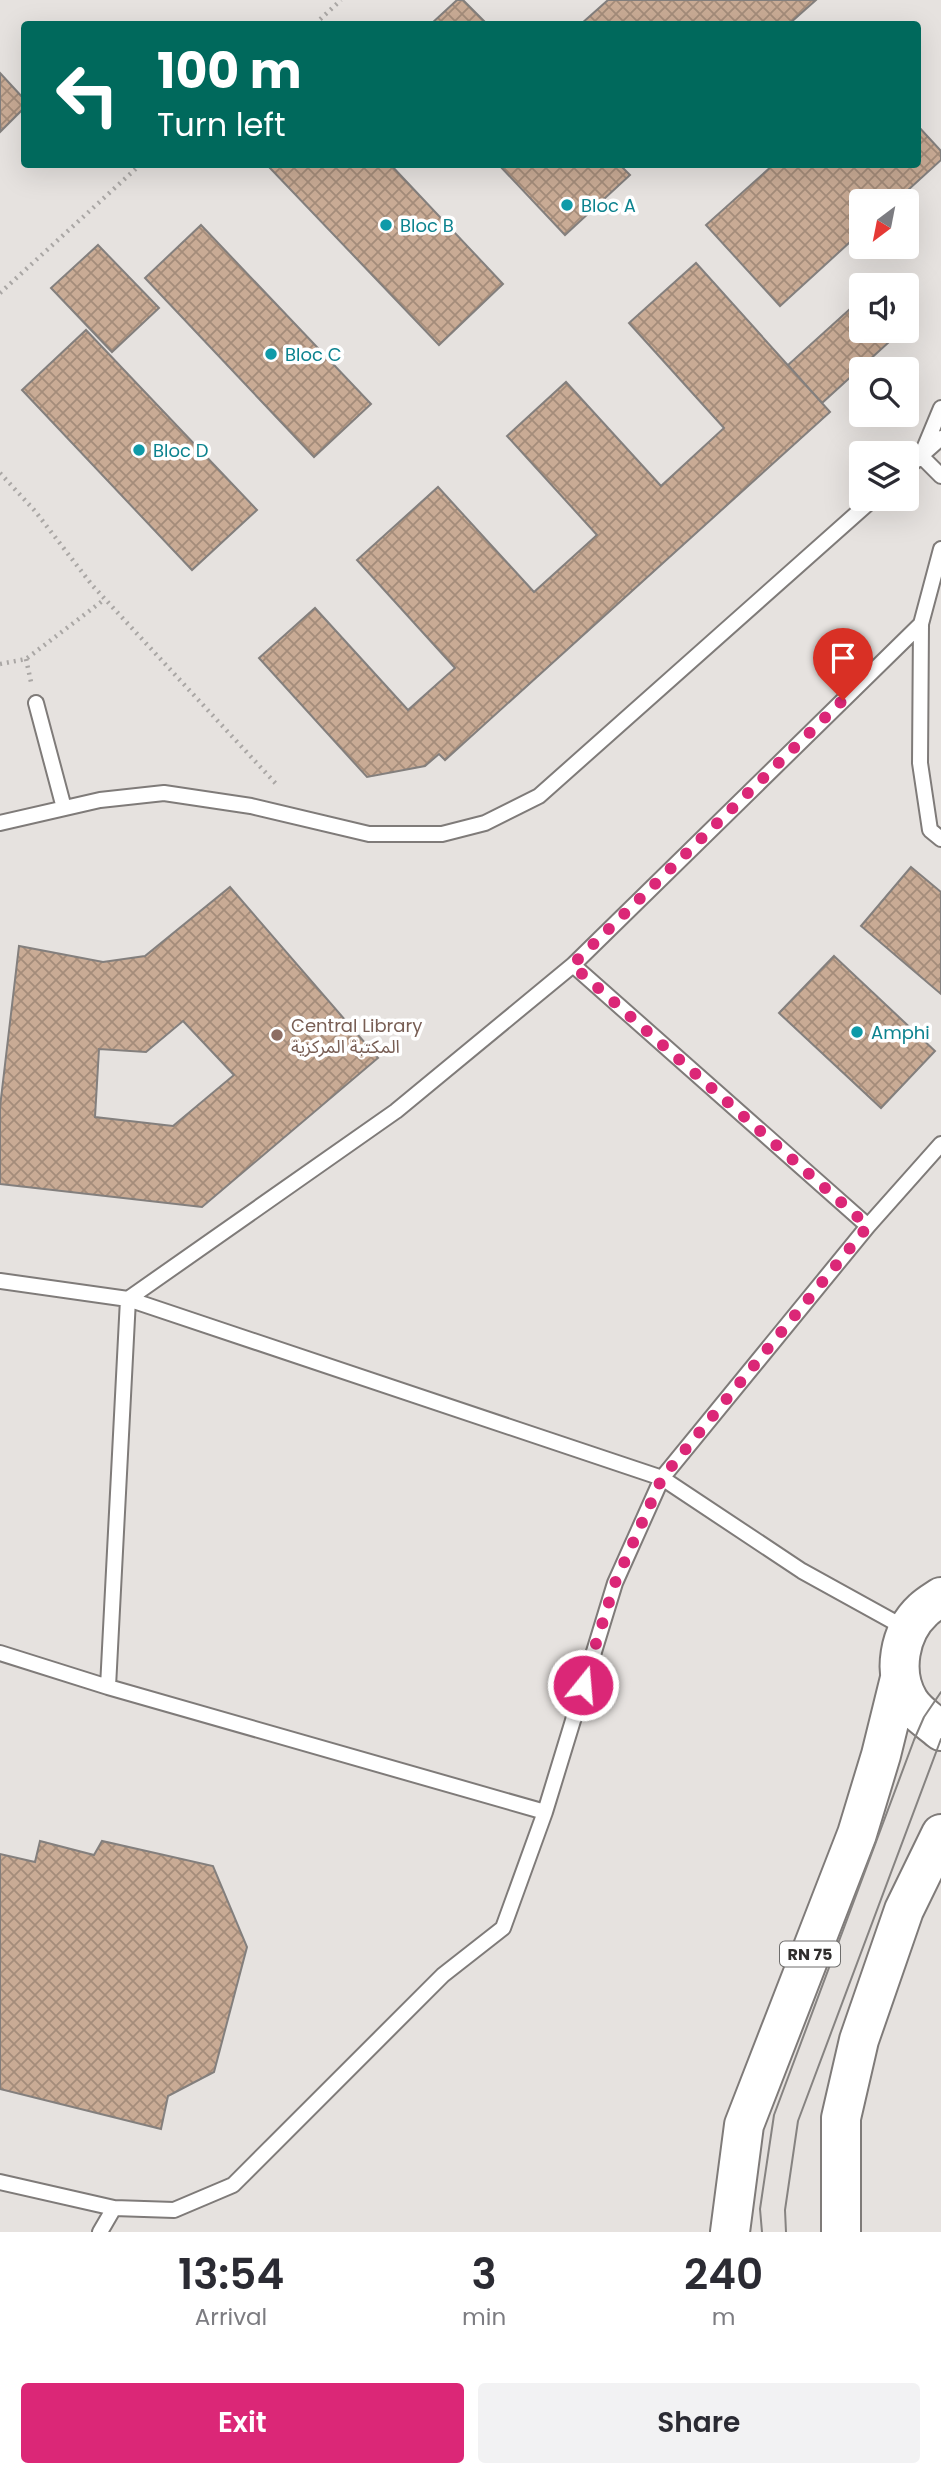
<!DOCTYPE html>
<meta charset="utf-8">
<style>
body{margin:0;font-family:Poppins,"Noto Sans Arabic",sans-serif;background:#f2f2f3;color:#2b2b33;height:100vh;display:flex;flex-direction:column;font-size:26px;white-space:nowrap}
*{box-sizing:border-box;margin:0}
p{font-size:23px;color:#7c7c81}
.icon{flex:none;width:38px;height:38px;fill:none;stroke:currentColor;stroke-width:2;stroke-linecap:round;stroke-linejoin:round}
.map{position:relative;height:2232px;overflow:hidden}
.sheet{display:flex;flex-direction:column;background:#fff;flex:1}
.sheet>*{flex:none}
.guide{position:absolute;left:21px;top:21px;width:900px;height:147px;border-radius:7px;box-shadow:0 7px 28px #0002;background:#00695c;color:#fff;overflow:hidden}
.needle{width:46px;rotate:212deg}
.tools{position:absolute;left:849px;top:189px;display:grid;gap:14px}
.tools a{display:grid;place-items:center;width:70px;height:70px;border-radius:7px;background:#fff;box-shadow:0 7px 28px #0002;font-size:35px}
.pin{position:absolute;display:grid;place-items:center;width:60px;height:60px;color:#fff;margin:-72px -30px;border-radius:50% 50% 50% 0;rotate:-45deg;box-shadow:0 0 7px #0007}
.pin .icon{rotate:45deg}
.me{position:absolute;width:77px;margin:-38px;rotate:17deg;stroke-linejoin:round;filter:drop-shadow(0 0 5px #0008)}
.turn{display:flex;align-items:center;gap:24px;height:147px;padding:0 21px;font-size:32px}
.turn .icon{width:91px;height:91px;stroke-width:2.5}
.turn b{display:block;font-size:49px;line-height:60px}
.eta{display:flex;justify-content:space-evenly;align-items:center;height:119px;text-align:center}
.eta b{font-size:42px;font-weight:600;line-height:49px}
.action{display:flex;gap:14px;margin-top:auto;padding:14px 21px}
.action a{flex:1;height:80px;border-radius:7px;background:#db2777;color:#fff;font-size:28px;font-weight:600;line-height:80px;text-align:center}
.action a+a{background:#f2f2f3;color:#2b2b33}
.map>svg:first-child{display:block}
.building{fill:url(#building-cross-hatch);stroke:#837f7d;stroke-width:2;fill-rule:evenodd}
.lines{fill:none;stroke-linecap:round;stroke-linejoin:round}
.lane-casing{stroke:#7f7b79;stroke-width:18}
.primary-casing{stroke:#7f7b79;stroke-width:42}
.path{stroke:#aaa7a5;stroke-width:4.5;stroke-dasharray:2 5;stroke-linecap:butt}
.lane{stroke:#fff;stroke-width:14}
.primary{stroke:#fff;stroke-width:38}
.tram{stroke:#868381;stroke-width:2}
.route{stroke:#db2777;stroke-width:12;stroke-dasharray:0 21.6}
.culture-dot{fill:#0f9aa8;stroke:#fff;stroke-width:2.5}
.education-dot{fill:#8d6e63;stroke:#fff;stroke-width:2.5}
.labels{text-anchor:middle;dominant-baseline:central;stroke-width:7;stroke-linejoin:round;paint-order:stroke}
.shield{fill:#fff;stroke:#6e6d6c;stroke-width:2}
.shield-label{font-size:16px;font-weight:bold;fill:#302e2d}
.culture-label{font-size:18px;fill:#0d838f;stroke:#fff;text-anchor:start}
.education-label{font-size:18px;fill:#785e54;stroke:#fff;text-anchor:start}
</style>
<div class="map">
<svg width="941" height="2232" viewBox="0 0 941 2232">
<defs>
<pattern id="building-cross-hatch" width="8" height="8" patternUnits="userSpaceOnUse" patternTransform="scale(1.75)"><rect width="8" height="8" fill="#c9ab95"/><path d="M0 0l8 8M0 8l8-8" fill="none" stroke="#a48c7a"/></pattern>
</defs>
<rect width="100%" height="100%" fill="#e6e2df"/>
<path class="building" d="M457,0h6l24,24h-56z
M608,0h208l-27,24h-208z
M0,73l24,26v9l-24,24z
M917,125l24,26v9l-45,41h-35v31l-81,74 -74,-81 68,-61h143z
M272,164h118l113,120 -64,61 -170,-178z
M498,164h121l11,11 -65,60z
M201,225l170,179 -57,53 -169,-179z
M98,245l61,63 -47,44 -61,-64z
M696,263l134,149 -385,348 -6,-6 -14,12 -58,11 -108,-119 56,-50 93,102 47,-42 -98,-108 81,-73 96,105 63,-57 -90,-99 59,-54 95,104 63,-58 -95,-105z
M861,299v32l39,1 -78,71 -34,-38z
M86,330l171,180 -65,60 -170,-180z
M911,867l30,25v102l-80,-68z
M230,887l148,171 -176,149 -202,-23v-77l19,-161 84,16 42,-6zM183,1021l51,54 -61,51 -78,-9 4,-68 47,3z
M834,956l101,95 -54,57 -102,-95z
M40,1841l54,14 8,-14 111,25 34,81 -33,125 -46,24 -7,33 -161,-40v-235l35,8z"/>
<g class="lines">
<g class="lane-casing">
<path id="lane" d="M941,408l-20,48 20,20
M906,469l35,-31
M921,624l-1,139 10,67 11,9
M36,703l28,105
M0,823l100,-23 64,-7 87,13 118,28h73l43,-11 54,-27 334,-297
M573,965l295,261
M0,1281l128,18 534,179 140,93 105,58
M0,1653l108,34 437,125
M108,1687l20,-388 268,-188 177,-146 348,-341 20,-75
M0,2182l114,26 60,2 59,-25 210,-210 60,-47 42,-116 70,-229 47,-105 206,-252 73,-82
M100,2232l14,-24"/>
</g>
<g class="primary-casing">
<path id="primary" d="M941,1597c-6,4 -13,8 -18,13 -24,22 -31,63 -14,91 7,12 22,21 32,30
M730,2232l14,-107 113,-291 24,-79 19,-77
M841,2232v-114l18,-78 45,-130 37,-76"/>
</g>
<path class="path" d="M315,24l26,-24
M0,293l141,-129
M0,473l35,38 57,74 186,201
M26,659l5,23
M0,664l26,-5 79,-60"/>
<use href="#lane" class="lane"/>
<use href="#primary" class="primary"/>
<path class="tram" d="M762,2232l-2,-23 14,-94 140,-375 10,-23 17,-25
M786,2232l-1,-22 13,-89 143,-382"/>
</g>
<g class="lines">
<path class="route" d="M583,1685l32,-102 47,-105 206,-252 -296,-261 271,-265"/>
</g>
<g class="culture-dot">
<circle cx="567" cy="205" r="7"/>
<circle cx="386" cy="225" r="7"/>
<circle cx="271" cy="354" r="7"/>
<circle cx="139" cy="450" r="7"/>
<circle cx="857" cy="1032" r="7"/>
</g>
<circle class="education-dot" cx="277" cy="1035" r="7"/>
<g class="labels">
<rect class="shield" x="780" y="1941.5" width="60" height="25" rx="5"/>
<g class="shield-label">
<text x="810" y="1954">RN 75</text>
</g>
<g class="culture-label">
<text x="581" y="205">Bloc A</text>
<text x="400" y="225">Bloc B</text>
<text x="285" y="354">Bloc C</text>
<text x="153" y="450">Bloc D</text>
<text x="871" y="1032">Amphi</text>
</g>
<g class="education-label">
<text x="291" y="1025">Central Library<tspan x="291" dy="21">المكتبة المركزية</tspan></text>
</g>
</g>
</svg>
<div class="tools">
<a><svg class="needle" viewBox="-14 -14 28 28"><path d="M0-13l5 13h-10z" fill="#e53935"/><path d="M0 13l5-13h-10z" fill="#7c7c81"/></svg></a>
<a><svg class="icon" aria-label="sound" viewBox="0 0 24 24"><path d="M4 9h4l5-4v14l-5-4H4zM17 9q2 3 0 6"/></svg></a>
<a><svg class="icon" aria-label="search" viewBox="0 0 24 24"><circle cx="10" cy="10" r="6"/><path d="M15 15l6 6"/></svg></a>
<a><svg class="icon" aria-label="layers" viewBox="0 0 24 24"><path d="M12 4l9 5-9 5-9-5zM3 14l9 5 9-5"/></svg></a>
</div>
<div class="pin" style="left:843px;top:700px;background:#d93025"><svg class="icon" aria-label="arrive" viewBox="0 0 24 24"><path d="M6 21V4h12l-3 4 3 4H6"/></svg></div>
<svg class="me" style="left:583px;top:1685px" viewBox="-20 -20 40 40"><circle r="17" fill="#db2777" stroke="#fff" stroke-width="3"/><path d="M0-11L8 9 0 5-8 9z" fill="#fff"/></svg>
<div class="guide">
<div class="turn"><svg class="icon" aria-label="left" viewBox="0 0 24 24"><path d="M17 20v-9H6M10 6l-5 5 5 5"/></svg><div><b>100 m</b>Turn left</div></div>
</div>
</div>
<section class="sheet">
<div class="eta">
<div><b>13:54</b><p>Arrival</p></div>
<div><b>3</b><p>min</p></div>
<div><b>240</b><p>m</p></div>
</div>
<div class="action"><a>Exit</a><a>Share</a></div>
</section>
